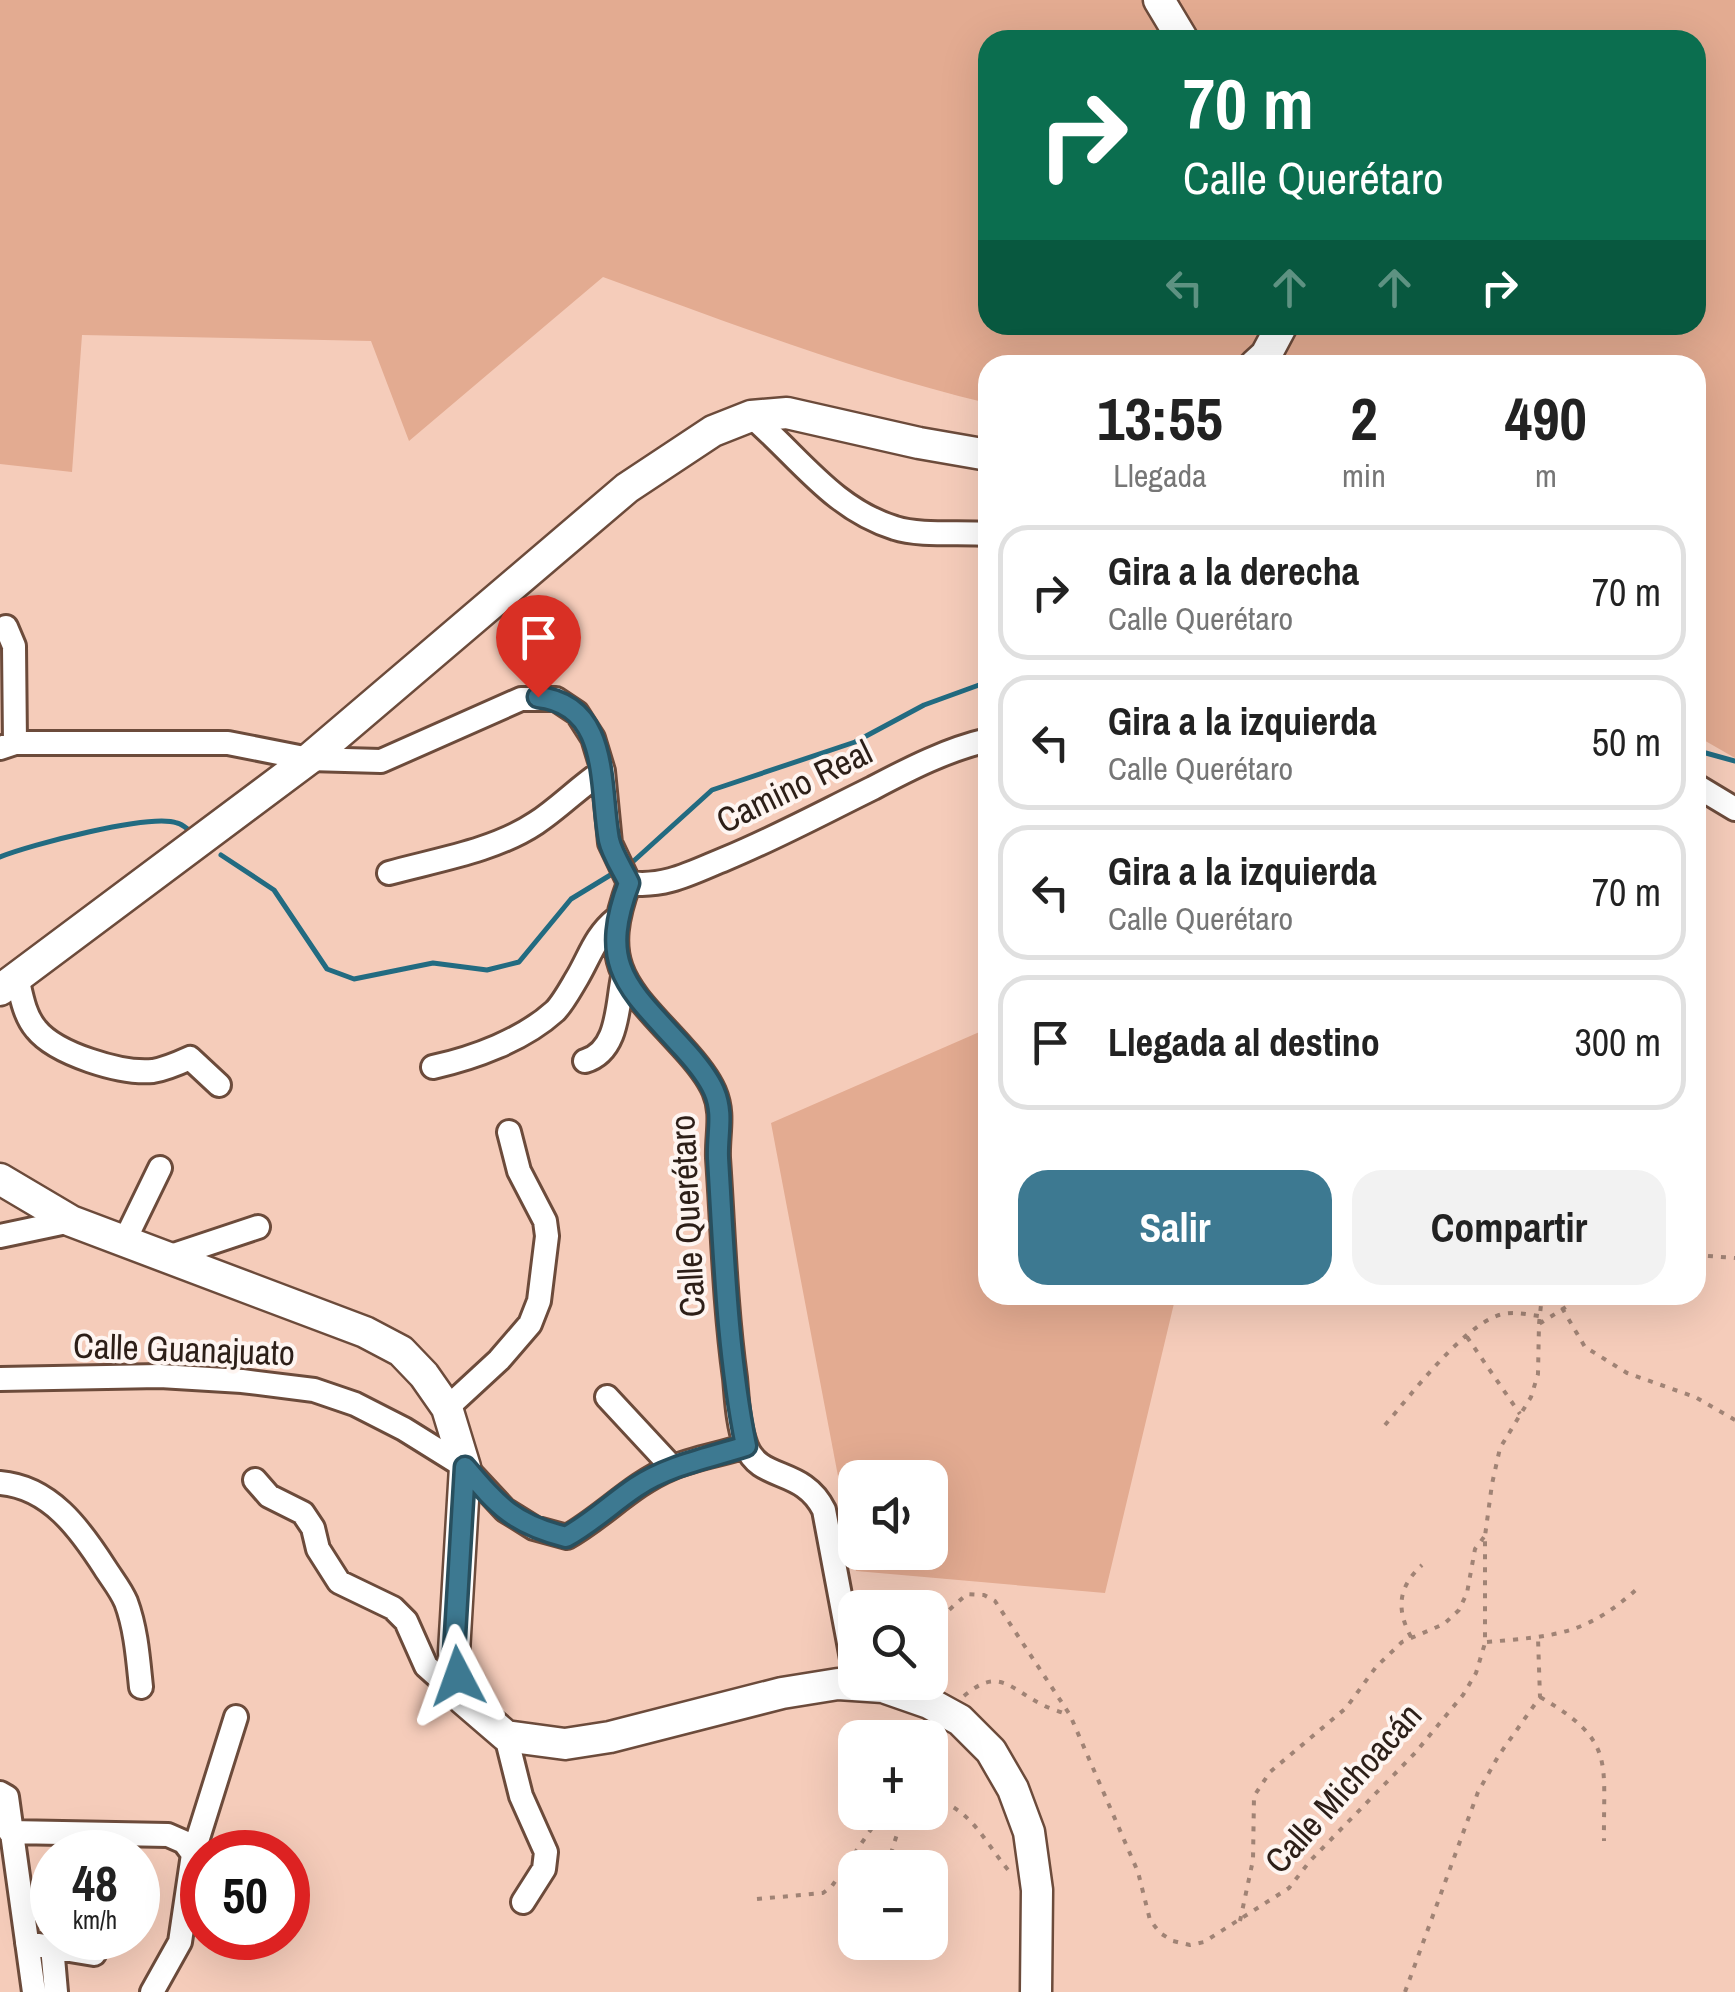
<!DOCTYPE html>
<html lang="es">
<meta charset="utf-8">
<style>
body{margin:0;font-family:"Archivo Narrow",sans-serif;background:#f2f2f2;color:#222;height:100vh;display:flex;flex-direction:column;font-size:38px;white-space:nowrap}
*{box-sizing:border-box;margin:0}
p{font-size:32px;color:#767676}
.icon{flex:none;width:55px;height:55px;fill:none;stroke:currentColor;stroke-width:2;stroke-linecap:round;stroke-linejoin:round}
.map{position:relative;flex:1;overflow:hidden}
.details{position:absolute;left:978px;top:355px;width:728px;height:950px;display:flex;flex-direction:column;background:#fff;border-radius:30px;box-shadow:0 10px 40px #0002}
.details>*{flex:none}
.guide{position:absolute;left:978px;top:30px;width:728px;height:305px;border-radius:30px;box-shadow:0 10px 40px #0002;background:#0b6e4f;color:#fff;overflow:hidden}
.tools{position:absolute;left:838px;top:1460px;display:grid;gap:20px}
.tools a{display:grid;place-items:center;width:110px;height:110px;border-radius:20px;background:#fff;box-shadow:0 10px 40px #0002;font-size:50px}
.speed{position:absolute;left:30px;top:1830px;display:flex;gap:20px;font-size:50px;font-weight:700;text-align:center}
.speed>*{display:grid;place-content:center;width:130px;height:130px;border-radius:50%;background:#fff;box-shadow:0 10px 40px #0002;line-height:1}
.speed small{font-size:25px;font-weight:400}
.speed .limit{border:15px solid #d22;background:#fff;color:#111}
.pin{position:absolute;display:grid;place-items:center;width:85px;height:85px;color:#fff;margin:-102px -42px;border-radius:50% 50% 50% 0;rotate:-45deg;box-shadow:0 0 10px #0007}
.pin .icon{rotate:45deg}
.me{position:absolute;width:110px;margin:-55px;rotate:356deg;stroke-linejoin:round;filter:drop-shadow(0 0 8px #0008)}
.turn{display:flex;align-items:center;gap:35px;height:210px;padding:0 40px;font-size:45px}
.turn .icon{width:130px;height:130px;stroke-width:2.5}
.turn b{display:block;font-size:70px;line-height:85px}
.lanes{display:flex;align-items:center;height:95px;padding:0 40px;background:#0003;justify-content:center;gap:50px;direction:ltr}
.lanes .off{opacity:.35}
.eta{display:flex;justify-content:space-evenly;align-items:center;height:170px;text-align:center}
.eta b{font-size:60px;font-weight:700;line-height:70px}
.button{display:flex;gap:20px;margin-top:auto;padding:20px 40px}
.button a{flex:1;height:115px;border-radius:30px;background:#3d7991;color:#fff;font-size:40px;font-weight:700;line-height:115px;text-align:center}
.button a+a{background:#f2f2f2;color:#222}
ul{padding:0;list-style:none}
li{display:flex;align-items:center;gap:30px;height:135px;margin:0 20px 15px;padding:0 20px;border:5px solid #e0e0e0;border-radius:30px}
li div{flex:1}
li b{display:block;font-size:38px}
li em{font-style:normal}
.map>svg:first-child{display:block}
.green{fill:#e3ab91;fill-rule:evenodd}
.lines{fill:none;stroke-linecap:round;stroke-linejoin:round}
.stream{stroke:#226b81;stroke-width:5}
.minor-casing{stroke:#6c4b3b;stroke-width:28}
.major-casing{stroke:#6c4b3b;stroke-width:35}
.path{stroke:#a08375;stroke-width:4;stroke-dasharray:5 8;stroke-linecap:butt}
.minor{stroke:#fff;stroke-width:22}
.major{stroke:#fff;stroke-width:30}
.route-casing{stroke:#284f5e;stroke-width:25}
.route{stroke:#3d7991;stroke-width:18}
.labels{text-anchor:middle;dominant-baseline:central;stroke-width:8;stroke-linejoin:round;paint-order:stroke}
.street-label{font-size:35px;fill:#2d1f18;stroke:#fef5f1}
</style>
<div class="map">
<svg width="1735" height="1992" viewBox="0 0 1735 1992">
<rect width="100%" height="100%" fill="#f5ccba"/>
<path class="green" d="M0,0h1735v758l-40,-23v-370h-707l-1,38c-130,-31 -257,-80 -384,-126l-194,164 -38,-100 -289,-6 -10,137 -72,-8zM988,40h707v285h-707z
M984,1030l4,1v264h188l-71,298 -249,-22 -85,-448zM855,1478h75v74h-75z"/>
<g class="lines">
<path class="stream" d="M1695,750l40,11
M221,855l53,35 53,79 27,10 79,-16 54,7 32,-8 52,-63 46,-28
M0,857c30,-12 150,-44 177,-34 5,1 9,5 13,8
M627,867l85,-77 143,-48 69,-37 55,-20h9"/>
<g class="minor-casing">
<path id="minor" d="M751,416c47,40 82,93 144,112 24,8 66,4 93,6
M6,627l8,19 1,97
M0,748l15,-5h213l81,16 72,2 140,-62h35l21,14 16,25 10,33 7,72 19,40c-32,85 0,105 54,165 11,12 24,27 31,43 10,23 3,43 4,67 5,73 7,147 17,220 2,22 3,47 11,68 14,36 57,21 78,64l31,165
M1695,785l40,24
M389,873c47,-13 105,-22 147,-50 23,-15 43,-36 67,-52
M629,883c36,5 64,-11 96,-24 51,-21 99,-47 148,-71 36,-19 75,-39 115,-48
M17,977c4,17 7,38 19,52 20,25 85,45 117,42 12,-2 26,-8 37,-13l29,27
M585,1061c34,-10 32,-56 38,-84
M433,1067c41,-9 90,-27 122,-56 8,-8 16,-23 22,-33 13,-22 18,-42 39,-59
M0,1236l71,-15
M124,1242l36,-74
M168,1257l90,-30
M0,1379l160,-3 82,5 72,9 41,14 49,25 61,38 40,43 29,18 33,9c36,-20 65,-53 104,-69 23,-10 51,-14 75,-22
M607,1397l65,70
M447,1408l52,-48 31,-36 9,-23 8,-65 -2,-15 -26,-50 -10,-39
M255,1480l14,16 34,17 10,15 5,21 21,33 54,26 13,13 20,45 37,33
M0,1483c50,4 80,46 105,85 7,11 16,22 21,34 10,27 12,56 15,85
M506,1736l15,60 25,56 -2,17 -21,33
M0,1793l7,4 27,195
M10,1832l158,3 16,7 9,12
M27,1943l67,11
M52,1946l4,46
M152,1992l28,-50 13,-88 43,-137"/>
</g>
<g class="major-casing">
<path id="major" d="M1159,0l24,40
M1255,365l11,-10 16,-30
M0,990l309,-231 318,-271 86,-57 38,-15 36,-3 132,30 69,12
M0,1179l71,42 294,111 36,19 23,24 23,33 18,59 -11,185 9,47 43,37 59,8 45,-7 172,-44 56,-9 45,3 46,16 31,17 31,31 22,38 16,43 8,58 -1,102"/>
</g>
<path class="path" d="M1695,1255l40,3
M1562,1308l23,39 42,26 68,24 40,23
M1539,1324l3,-29
M1467,1337l53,77
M1385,1425c26,-30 77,-98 114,-110 13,-4 26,-1 40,1
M930,1627l37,-33 17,1 11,6 75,114 68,157 12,48 10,13 13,8 17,4 14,-3 85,-54 21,-27 105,-108 48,-58 13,-22 9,-30v-107l7,-52 8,-36 31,-51 7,-23 1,-50 46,-29
M1411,1637c-15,-28 -13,-50 11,-72
M1487,1642c69,-6 101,-7 154,-57
M964,1696c35,-30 46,-7 79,9 7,4 16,6 23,9
M1540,1697c76,44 63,64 64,144
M930,1797c42,12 53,43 79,74
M887,1866l17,-54
M757,1899l66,-6 9,-7 51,-74
M1240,1921l13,-61 1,-64 16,-24 76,-64 30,-41 26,-25 42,-18 15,-14 8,-17 8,-44 9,-12
M1405,1992l73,-200 21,-37 41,-58 -2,-59"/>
<use href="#minor" class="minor"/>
<use href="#major" class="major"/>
</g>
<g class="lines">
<g class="route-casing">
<path id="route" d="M458,1676l-4,-24 11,-185c34,40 49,57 101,70 27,-15 46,-34 70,-50 33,-22 73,-29 110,-41 -19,-95 -22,-191 -28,-288 -1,-24 6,-44 -4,-67 -7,-16 -20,-31 -31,-43 -54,-60 -86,-80 -54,-165 -6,-13 -17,-29 -20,-43 -10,-53 2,-135 -71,-143"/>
</g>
<use href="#route" class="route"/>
</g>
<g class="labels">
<g class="street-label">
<text transform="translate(794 786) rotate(-26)">Camino Real</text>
<text transform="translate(687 1216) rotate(-93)">Calle Querétaro</text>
<text transform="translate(184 1349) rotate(2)">Calle Guanajuato</text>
<text transform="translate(1343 1788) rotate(-48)">Calle Michoacán</text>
</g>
</g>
</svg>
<div class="tools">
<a><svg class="icon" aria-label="sound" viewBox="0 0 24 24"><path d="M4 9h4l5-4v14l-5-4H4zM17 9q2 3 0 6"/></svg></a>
<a><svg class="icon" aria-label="search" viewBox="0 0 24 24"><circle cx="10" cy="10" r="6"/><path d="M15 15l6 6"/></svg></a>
<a>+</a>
<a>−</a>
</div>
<div class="speed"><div>48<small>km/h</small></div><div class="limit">50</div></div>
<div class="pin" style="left:538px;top:697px;background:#d93025"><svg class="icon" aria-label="arrive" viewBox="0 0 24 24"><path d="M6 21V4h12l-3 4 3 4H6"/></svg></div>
<svg class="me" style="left:458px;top:1676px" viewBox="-20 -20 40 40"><path d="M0-17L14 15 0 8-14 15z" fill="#3d7991" stroke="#fff" stroke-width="4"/></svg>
<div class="guide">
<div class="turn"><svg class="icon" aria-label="right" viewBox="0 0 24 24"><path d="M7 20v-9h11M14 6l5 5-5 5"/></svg><div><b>70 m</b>Calle Querétaro</div></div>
<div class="lanes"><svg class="icon off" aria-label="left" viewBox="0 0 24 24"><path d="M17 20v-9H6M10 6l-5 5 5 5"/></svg><svg class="icon off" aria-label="ahead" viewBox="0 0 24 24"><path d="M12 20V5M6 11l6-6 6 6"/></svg><svg class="icon off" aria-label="ahead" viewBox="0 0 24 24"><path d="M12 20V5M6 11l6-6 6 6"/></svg><svg class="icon" aria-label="right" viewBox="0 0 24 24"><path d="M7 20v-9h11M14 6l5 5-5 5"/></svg></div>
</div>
<section class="details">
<div class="eta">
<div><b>13:55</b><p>Llegada</p></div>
<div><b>2</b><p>min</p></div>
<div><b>490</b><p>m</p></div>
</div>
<ul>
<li><svg class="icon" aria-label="right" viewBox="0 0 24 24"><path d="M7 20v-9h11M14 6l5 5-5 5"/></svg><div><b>Gira a la derecha</b><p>Calle Querétaro</p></div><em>70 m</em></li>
<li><svg class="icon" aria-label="left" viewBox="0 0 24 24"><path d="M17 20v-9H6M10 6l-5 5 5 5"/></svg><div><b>Gira a la izquierda</b><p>Calle Querétaro</p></div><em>50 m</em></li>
<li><svg class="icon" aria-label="left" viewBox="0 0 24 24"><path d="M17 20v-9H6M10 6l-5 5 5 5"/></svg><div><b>Gira a la izquierda</b><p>Calle Querétaro</p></div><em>70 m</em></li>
<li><svg class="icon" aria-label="arrive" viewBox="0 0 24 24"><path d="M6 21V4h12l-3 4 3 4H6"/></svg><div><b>Llegada al destino</b></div><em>300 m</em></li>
</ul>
<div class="button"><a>Salir</a><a>Compartir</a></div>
</section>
</div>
